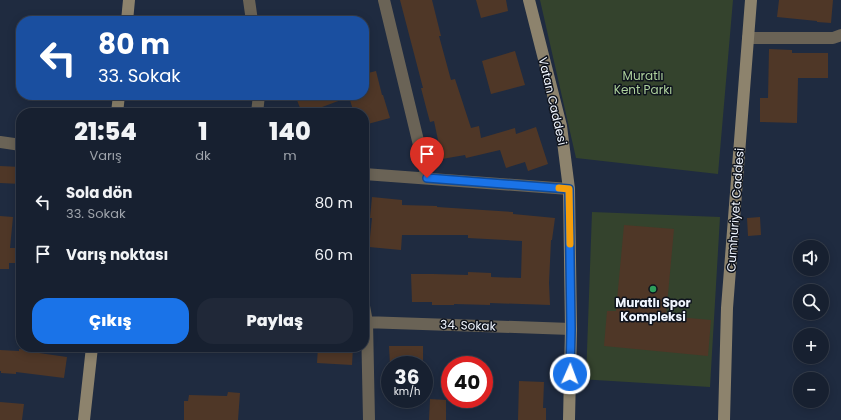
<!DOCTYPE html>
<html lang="tr">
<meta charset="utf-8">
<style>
body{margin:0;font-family:Poppins,sans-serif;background:#202838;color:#f1f3f6;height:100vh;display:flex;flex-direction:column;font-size:15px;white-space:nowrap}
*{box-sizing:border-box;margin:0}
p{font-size:13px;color:#9ea3ab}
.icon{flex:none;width:22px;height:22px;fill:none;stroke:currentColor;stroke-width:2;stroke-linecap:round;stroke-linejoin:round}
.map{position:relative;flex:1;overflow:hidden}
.panel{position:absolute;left:16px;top:108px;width:353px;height:244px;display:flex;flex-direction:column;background:#172030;border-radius:16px;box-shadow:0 2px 10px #0003,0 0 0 1px #363e4c}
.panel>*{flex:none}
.hud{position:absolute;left:16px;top:16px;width:353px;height:84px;border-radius:16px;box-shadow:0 2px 10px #0003,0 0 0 1px #363e4c;background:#1a4fa0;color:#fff;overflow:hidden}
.fabs{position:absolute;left:793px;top:240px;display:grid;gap:8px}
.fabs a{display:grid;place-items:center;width:36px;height:36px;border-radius:50%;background:#172030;box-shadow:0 2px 10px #0003,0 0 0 1px #363e4c;font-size:20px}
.speed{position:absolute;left:381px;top:356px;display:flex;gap:8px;font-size:20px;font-weight:700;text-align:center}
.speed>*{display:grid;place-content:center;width:52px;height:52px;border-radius:50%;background:#172030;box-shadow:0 2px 10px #0003,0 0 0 1px #363e4c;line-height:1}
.speed small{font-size:10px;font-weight:400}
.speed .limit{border:6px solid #d22;background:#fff;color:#111}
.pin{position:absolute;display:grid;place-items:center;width:34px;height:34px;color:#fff;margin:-41px -17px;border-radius:50% 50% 50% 0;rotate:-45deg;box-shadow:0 0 4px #0007}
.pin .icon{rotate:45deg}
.me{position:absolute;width:44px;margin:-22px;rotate:2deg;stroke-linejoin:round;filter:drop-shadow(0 0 3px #0008)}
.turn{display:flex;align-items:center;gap:14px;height:84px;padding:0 16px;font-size:18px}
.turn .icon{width:52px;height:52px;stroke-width:2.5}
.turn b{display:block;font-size:28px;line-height:34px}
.eta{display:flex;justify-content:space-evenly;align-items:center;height:68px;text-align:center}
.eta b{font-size:24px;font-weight:800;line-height:28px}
.button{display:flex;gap:8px;margin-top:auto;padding:8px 16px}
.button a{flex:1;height:46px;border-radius:16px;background:#1a73e8;color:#fff;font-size:16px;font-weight:800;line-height:46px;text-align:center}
.button a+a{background:#202838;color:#f1f3f6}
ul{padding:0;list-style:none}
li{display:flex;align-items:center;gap:12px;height:52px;padding:0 16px}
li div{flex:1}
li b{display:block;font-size:15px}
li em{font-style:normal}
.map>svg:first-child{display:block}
.green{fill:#34432d}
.building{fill:#4f3727}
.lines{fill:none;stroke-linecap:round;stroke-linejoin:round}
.street{stroke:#6a6356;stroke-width:12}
.secondary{stroke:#8d836d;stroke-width:12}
.route-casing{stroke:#114b97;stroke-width:10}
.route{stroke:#1a73e8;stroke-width:7}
.slow{stroke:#f59e0b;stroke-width:7}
.leisure-dot{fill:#2e9e5b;stroke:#0e131d;stroke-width:1.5}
.labels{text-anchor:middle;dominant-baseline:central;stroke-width:3;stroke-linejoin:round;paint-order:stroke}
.park-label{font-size:12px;fill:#add09c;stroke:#0e131d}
.street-label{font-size:12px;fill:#f0f5fe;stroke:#0e131d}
.poi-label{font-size:12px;font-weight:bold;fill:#f0f5fe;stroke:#0e131d}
</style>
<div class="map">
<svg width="841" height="420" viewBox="0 0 841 420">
<rect width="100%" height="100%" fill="#1f2b40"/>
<path class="green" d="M540,0h193l-15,174 -142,-16z
M592,212l128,5 -10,170 -131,-8h7z"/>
<path class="building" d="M400,0h32l9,36h-2l12,44 4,-1 16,49 8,-2 2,12 34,-10 1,6 20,-7 12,37 -20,7 -3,-9 -19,6 -6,-18 -34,8 -1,-3 -23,4 -8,-38 -4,1 -3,-11 -6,-23h2z
M476,0h30l2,11 -27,7z
M779,0h54l-2,23 -14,-1v-1l-40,-4z
M769,49l23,1v3h36v25h-30l-1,45 -37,-1v-24h8z
M515,51l10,34 -34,9 -9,-33z
M376,71l6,24h1l7,23 -26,7v-12h-10l-5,-16 -43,16h-4l-7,-18h69v-21z
M0,166l21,1v17l-21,-1z
M372,197l30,3v5l35,1v1l76,5v2l42,4 -3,22h-1l-2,43 1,22 -60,-2v2l-36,-1v1h-22v-3h-20l-1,-28h22l35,1v-3l23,1v4l30,1 1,-37 -54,-3v-3h-66l-1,15 -32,-3 3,-29h-2z
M0,216l13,1 -3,31h11v15h-12v6h-9z
M760,217l1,18 -13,1 -1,-18z
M624,225l50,4 -8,87 45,4 -3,36 -104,-10 3,-35h9z
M389,346h34v19h-33z
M318,347h35l-1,18 -35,-2z
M19,349l20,2v2l28,4 -3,21 -48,-6v2l-15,-1v-2h-1v-21l19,1z
M519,381l25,1 -1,26h3v12h-28z
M228,392l12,1 -2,27h-54v-19h4l1,-6 38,1z
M430,399l16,1v20h-17z
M0,402l24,2 -2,16h-22z"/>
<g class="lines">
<path class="street" d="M249,0l3,21
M384,0l43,178
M748,38h85l8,-3
M257,113l2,-18
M0,142l21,3
M364,174l205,15
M364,306l3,16 2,98
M364,322l207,7"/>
<path class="secondary" d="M529,0l32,126 8,63 2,140 -2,91
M127,21l2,-21
M117,113l2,-18
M84,420l8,-73
M724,420l3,-112 24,-308"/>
</g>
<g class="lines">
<g class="route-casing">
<path id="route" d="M427,178l142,11 2,140 -1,45"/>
</g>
<use href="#route" class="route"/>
<path class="slow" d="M559,188l10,1 1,55"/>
</g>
<circle class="leisure-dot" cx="653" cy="289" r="4"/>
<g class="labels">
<g class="park-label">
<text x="643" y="75">Muratlı<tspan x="643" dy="14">Kent Parkı</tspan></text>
</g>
<g class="street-label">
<text transform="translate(553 101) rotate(77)">Vatan Caddesi</text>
<text transform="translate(735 210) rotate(-86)">Cumhuriyet Caddesi</text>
<text transform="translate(468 325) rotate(2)">34. Sokak</text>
</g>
<g class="poi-label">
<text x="653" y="302">Muratlı Spor<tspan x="653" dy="14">Kompleksi</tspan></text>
</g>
</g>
</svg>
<div class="fabs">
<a><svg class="icon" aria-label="sound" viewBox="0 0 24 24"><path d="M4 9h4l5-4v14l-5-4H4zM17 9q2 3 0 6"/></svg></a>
<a><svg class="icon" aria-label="search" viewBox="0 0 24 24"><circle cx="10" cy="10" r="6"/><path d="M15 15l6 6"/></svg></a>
<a>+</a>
<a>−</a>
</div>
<div class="speed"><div>36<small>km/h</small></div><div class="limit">40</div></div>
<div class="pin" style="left:427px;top:178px;background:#d93025"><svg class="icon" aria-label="arrive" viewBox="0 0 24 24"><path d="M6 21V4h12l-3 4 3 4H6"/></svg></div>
<svg class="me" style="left:570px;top:374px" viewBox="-20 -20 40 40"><circle r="17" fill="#1a73e8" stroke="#fff" stroke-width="3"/><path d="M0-11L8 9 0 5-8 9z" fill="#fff"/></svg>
<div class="hud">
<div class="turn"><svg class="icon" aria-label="left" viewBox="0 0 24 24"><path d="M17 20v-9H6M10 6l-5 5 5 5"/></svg><div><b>80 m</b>33. Sokak</div></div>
</div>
<section class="panel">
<div class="eta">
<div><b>21:54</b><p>Varış</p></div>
<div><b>1</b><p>dk</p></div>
<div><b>140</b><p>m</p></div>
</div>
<ul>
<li><svg class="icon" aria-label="left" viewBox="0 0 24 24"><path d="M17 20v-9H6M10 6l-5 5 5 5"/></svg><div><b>Sola dön</b><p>33. Sokak</p></div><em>80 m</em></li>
<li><svg class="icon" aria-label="arrive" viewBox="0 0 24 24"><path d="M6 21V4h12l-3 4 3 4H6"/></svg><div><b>Varış noktası</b></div><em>60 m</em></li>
</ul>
<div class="button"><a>Çıkış</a><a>Paylaş</a></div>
</section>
</div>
